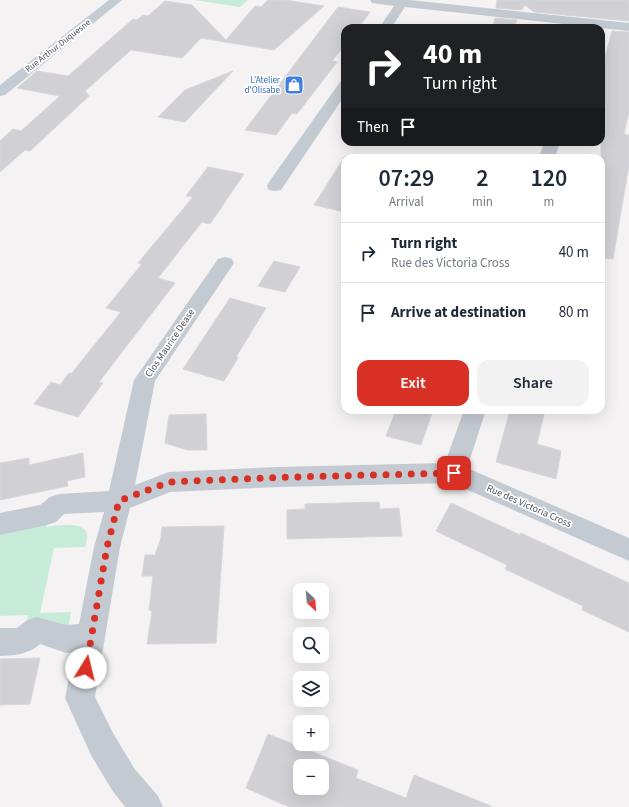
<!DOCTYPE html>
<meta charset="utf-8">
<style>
body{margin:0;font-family:"Source Sans 3",sans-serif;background:#f2f2f3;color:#1f2937;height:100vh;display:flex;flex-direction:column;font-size:15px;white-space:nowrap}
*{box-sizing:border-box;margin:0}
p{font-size:13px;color:#747a83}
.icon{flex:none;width:22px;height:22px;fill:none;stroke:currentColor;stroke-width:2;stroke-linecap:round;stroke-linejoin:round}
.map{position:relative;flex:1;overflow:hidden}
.side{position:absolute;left:341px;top:154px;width:264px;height:260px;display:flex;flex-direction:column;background:#fff;border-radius:12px;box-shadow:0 4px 16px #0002}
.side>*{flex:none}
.guide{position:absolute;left:341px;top:24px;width:264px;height:122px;border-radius:12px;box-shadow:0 4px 16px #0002;background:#202124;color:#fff;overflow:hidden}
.needle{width:26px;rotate:154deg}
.fabs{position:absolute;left:293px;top:583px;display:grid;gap:8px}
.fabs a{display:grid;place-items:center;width:36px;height:36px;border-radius:8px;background:#fff;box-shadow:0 4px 16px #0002;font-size:20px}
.pin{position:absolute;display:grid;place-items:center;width:34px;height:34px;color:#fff;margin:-17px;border-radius:8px;box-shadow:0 2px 6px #0006}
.me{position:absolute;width:44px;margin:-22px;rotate:9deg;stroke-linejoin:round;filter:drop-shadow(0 0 3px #0008)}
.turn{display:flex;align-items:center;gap:14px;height:84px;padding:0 16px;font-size:18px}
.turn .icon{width:52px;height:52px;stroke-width:2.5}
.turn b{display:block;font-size:28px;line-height:34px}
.then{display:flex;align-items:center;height:38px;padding:0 16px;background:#0003;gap:8px;font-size:15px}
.eta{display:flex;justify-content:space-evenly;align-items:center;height:68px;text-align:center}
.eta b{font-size:24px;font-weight:600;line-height:28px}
.primary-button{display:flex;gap:8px;margin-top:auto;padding:8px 16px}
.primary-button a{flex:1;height:46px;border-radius:12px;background:#d93025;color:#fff;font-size:16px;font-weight:600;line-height:46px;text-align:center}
.primary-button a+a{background:#f2f2f3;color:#1f2937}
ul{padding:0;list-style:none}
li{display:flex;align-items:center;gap:12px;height:60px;padding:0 16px;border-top:1px solid #e0e1e3}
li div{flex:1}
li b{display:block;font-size:15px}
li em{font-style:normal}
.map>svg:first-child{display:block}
.green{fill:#c7ebd9}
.building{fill:#d0d0d5;stroke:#d6d7dc;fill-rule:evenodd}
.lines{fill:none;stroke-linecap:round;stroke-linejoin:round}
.street{fill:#c4cad1;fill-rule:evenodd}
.secondary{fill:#c5cbd5;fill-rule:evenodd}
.route{stroke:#d93025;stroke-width:7;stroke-dasharray:0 12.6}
.labels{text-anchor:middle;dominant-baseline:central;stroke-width:3.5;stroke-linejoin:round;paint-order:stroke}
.far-street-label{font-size:9px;fill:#4c525d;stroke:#fff}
.far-shop-label{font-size:9px;fill:#366cbe;stroke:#fff;text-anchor:end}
.street-label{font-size:10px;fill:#4c525d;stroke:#fff}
</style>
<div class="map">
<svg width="629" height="807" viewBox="0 0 629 807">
<rect width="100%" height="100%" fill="#f4f2f2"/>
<path class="green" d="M194,0h54l-8,7z
M47,514v13c16,-2 49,-8 38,20l-31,1 -14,65 31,-1 -5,27 -44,2 6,-26 -28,1v-92z"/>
<path class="building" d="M268,0h17l39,6 -50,44 -73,-12 -19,20 -51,-8 -46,41 4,5 -59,55 -5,-1 -25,22v-31l13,-12 8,2 39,-35 -43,-8 20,-17 31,5 65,-57 4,1 6,-5 5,1 17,-15 27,4 34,35 29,-34 6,1z
M497,0h132v21l-95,-9 -9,-7 -3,5 -26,-2z
M338,7l32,5 -12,16h-13v17l-13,16 5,1 -40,52 -5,-1 -16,22 -31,-5z
M495,18l22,2 -4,8h-20z
M612,31l17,1v79l-5,23 5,1v30l-16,94 -12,-1v-186z
M233,71l-48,51 -27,-5 27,-27z
M345,156v56l-31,-7z
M208,167l36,7 -34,50 -8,-2 -44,56 17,5 -76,99 4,1 -25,34 -44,-13 17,-22 9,3 9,-12 2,1 50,-62 -15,-4 36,-44 -4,-1 55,-66 -7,-1z
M274,261l26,6 -15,25 -27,-6z
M230,298l36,10 -30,49 2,1 -14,23 -41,-12z
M396,410h37l-12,35 -35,-9z
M510,410h35l-8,34 24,7 -5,28 -60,-17z
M206,414l1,36h-20l-22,-7 4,-28z
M83,453l2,24 -18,4 1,5 -68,14v-37l29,-5v7z
M379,502l1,7 19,-1 3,28 -115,3v-29l18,-1v-5z
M451,503l69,32 1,-2 108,50v49l-47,-22 1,-4 -78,-37 2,-4 -71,-34z
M224,526l-8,117 -69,1 5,-33 -3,-1 4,-34h-11l3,-21h10l6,-17 1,-11z
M40,658l-10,46 -30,1v-46z
M268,734l90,36 -2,8 50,20 8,-23 77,31v1h-202l-43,-19zM300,766h22v22h-22z"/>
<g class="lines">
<path class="street" d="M370,0h39l220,23v8l-224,-24 -14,21h-12l15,-22 -22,-3z
M345,81v14l-64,95 -6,1 -6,-1 -2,-4 2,-4 71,-100z
M544,142h16l-5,16h-16z
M225,257l7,2 2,4 -79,118 -20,104 34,-13 109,-5 167,-4 19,-53h22l-19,58 162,70v23l-177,-78 -174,4 -108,5 -40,16 -10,39 -25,150 18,36 21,35 24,28 5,11h-38l-13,-17 -21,-35 -26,-57 9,-46 -8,1 -26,-9c-13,11 -24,11 -40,12v-28h17l9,-7 10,-4 30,8 13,-1 15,-77 10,-35 -40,2 -8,8 -9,3 -47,10v-22l40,-8 10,-8 9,-3 50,-3 25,-111 84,-121z"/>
<path class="secondary" d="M109,0h13l-117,95 -5,1v-11z"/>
</g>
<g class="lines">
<path class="route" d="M86,668l21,-121 12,-46 50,-19 124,-5 161,-4"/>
</g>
<defs>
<g id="shop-square" transform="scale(1)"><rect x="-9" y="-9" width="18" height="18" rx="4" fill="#3f7fe0" stroke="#fff"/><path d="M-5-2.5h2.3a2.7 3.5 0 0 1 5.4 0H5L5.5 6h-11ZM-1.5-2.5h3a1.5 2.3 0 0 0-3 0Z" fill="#fff"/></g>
</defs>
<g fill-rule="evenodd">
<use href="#shop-square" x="294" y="85"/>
</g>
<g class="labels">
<g class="far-street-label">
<text transform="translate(58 46) rotate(-38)">Rue Arthur Duquesne</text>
</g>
<g class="far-shop-label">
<text x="280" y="80">L'Atelier<tspan x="280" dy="10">d'Olisabe</tspan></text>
</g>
<g class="street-label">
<text transform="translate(170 343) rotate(-56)">Clos Maurice Dease</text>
<text transform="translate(529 506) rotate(24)">Rue des Victoria Cross</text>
</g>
</g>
</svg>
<div class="fabs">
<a><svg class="needle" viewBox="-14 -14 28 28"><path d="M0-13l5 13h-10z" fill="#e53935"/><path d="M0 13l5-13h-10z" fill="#747a83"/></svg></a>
<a><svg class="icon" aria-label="search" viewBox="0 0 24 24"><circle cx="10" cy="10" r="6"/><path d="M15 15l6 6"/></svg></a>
<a><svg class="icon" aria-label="layers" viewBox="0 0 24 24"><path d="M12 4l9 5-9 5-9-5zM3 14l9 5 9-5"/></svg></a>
<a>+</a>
<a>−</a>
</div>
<div class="pin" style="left:454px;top:473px;background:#d93025"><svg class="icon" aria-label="arrive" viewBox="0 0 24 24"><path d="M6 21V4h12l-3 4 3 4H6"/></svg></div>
<svg class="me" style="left:86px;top:668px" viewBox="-20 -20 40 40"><circle r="19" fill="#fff"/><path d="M0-13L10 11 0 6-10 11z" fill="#d93025"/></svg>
<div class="guide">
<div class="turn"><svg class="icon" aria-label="right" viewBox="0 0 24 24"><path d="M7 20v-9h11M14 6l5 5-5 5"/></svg><div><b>40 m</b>Turn right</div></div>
<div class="then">Then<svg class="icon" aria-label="arrive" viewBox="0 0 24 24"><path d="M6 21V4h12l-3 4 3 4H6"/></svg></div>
</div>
<section class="side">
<div class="eta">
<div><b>07:29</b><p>Arrival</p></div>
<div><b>2</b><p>min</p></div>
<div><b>120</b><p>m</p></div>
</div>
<ul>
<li><svg class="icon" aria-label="right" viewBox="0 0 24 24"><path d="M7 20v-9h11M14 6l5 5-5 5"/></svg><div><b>Turn right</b><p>Rue des Victoria Cross</p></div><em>40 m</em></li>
<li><svg class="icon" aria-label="arrive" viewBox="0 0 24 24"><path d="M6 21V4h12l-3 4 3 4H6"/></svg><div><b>Arrive at destination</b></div><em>80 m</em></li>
</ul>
<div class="primary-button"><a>Exit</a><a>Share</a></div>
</section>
</div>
